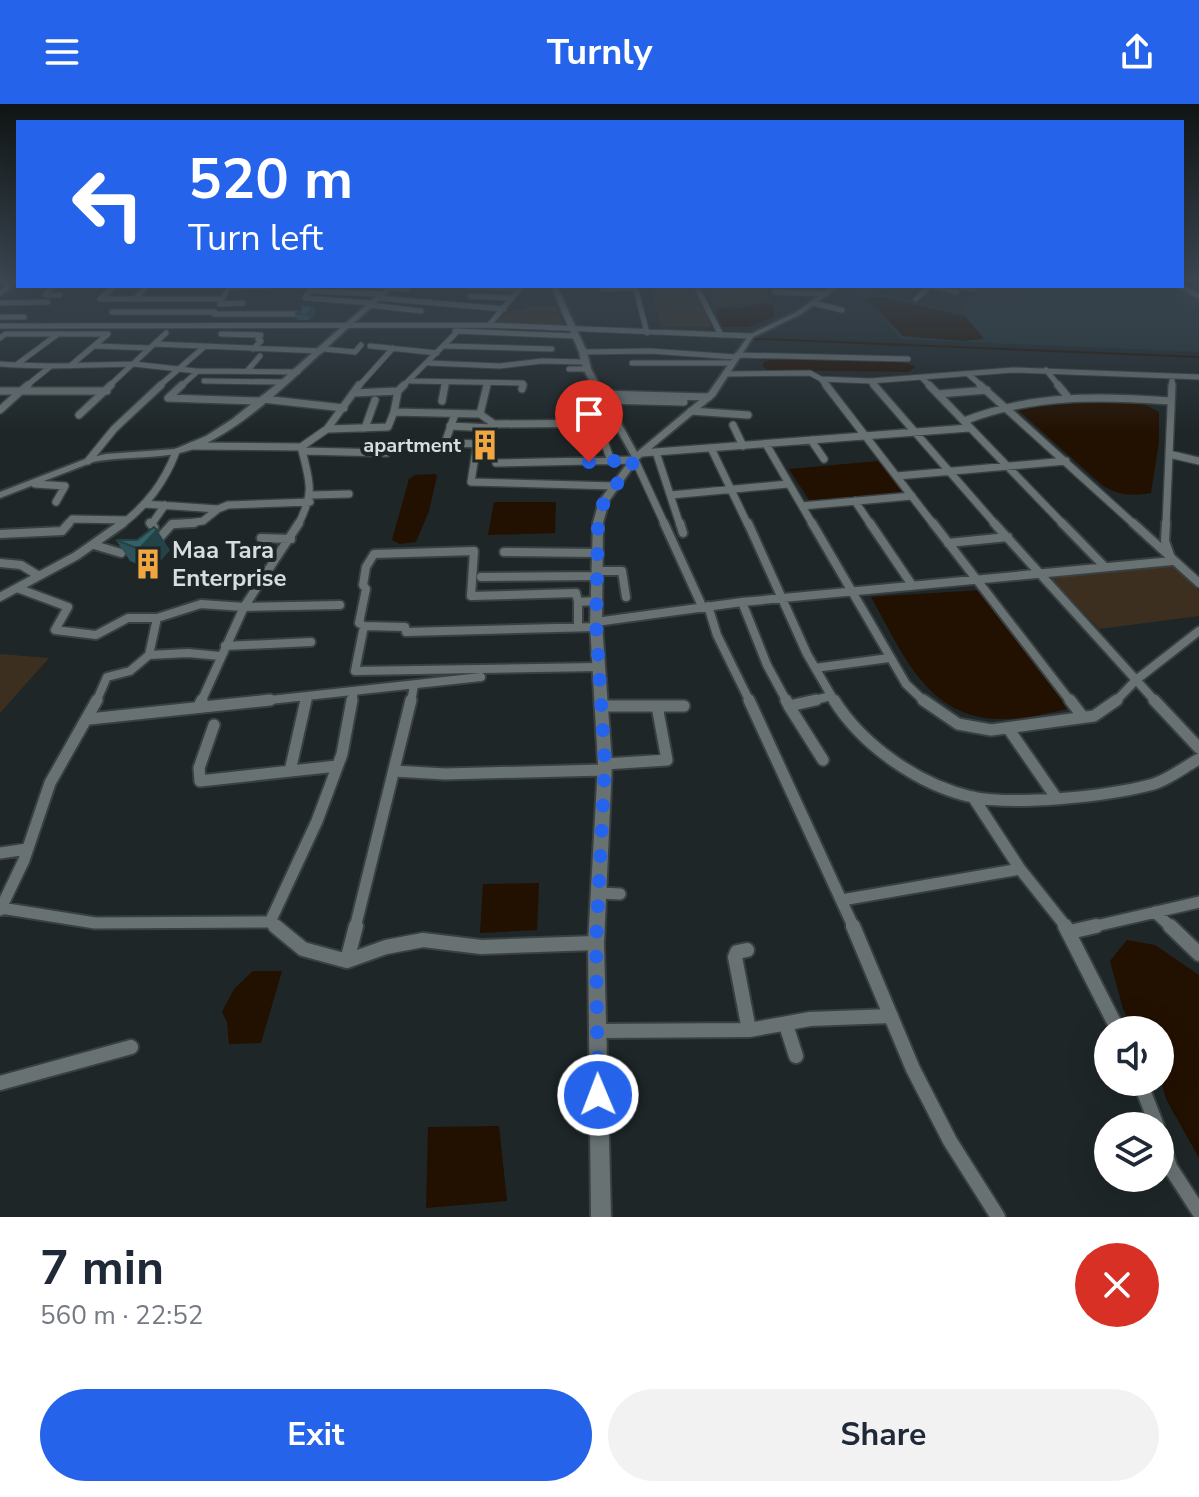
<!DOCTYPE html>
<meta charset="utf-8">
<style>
body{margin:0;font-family:"Nunito Sans",sans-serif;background:#f2f2f3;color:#1f2937;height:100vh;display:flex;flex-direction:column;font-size:30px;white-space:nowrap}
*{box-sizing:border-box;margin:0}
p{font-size:26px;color:#747a83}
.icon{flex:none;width:44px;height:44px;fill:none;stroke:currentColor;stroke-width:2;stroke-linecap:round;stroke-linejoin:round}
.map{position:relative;height:1113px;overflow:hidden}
.sheet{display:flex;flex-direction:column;background:#fff;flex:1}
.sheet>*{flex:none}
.banner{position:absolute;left:16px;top:16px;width:1168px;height:168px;border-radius:0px;box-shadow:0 8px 32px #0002;background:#2563eb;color:#fff;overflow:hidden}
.fabs{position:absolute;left:1094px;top:912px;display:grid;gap:16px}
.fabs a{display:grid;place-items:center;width:80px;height:80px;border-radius:50%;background:#fff;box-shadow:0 8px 32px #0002;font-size:40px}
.pin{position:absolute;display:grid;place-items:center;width:68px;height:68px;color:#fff;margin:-82px -34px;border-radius:50% 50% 50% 0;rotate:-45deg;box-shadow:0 0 8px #0007}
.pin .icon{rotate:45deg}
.me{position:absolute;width:88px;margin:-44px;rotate:359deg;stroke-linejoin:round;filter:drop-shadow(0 0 6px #0008)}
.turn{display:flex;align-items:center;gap:28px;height:168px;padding:0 40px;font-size:36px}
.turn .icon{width:104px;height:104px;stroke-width:2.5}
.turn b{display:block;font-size:56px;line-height:68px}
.round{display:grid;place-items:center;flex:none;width:84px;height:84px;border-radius:42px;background:#f2f2f3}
.summary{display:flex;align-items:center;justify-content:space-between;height:136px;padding:0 40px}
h1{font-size:48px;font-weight:700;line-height:60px}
.cta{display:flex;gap:16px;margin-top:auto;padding:16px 40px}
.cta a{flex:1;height:92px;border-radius:48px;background:#2563eb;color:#fff;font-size:32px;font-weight:700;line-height:92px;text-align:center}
.cta a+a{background:#f2f2f3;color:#1f2937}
header{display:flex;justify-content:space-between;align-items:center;height:104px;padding:0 40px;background:#2563eb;color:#fff;font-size:36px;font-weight:700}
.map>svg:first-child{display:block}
.built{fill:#233234}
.green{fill:#3c2f20}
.water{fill:#221000}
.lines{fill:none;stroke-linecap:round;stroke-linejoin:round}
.stream{stroke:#221000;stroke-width:2}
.minor-far4-casing{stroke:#3a4041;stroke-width:7}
.minor-far3-casing{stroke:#3a4041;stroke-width:10}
.minor-far2-casing{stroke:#3a4041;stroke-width:12}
.minor-far1-casing{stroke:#3a4041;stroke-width:15}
.minor-casing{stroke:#3a4041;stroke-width:18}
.tertiary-casing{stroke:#3a4041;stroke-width:4}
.minor-far4{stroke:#697273;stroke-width:5}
.minor-far3{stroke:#697273;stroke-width:7}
.minor-far2{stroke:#697273;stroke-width:8}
.minor-far1{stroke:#697273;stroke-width:11}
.minor{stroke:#697273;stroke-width:14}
.tertiary{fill:#697273;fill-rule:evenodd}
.wall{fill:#2d5358}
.shaded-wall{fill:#244347}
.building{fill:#346066;stroke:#244347;stroke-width:2}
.route{stroke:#2563eb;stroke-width:14;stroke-dasharray:0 25.2}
.labels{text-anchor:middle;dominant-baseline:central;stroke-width:8;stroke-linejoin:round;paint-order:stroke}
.far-poi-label{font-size:20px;font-weight:bold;fill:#d8ddde;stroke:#1e2627;text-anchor:end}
.poi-label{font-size:24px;font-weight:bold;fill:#d8ddde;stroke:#1e2627;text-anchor:start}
</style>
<header><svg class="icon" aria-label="menu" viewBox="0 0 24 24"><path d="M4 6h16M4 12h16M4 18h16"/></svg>Turnly<svg class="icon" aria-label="share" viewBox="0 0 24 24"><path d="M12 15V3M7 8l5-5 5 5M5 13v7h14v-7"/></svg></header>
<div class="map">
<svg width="1199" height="1113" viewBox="0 0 1199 1113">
<rect width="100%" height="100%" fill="#1e2627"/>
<path class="built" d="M978,182h200l21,11v55l-299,-13 -31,-41 -26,-9 14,-2 103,26z"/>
<path class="green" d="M704,182h61l8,16 -59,4z
M651,185h44l17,38h-51z
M529,202h27l8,20 -69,-3 14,-12 16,-1z
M1171,460l28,27v25l-100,13 -48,-51z
M0,550l49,4 -49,55z"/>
<path class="water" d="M880,193l85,19 19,23 -21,2 -60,-5 -36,-37z
M761,200h11l2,13 -26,10h-25l-7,-14 3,-5h24z
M794,254l110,4 12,5 -8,5 -140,-2 -6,-4 3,-5z
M1036,296l104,2 19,10v30l-8,51c-20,3 -32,3 -49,-8l-85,-76z
M879,357l24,33 -92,9 -22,-34z
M435,370l2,2 -8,35 -13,31 -16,2 -8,-4 17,-61 6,-4z
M494,398h62l-1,31 -67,2z
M981,486l92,118c-24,4 -49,12 -74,11 -72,-1 -97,-67 -128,-122z
M539,779l-2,47 -57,3 3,-49z
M1127,836l28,5 44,30v183l-32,-57 -7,-22v-49h-25l-12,-21 -13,-48z
M253,867h29l-21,72 -32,1 -2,-22 -5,-10 12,-23z
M499,1022l8,75 -81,7 2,-81z"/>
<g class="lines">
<path class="stream" d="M252,224h224
M496,224l152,6
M660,231l56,2
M736,234l463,19"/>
<g class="minor-far4-casing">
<path id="minor-far4" d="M0,178h18
M53,182l-8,9h15
M115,182l-15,13h122
M313,182l-8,12 67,5
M373,182l18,1
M466,182l53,2
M635,182l12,47
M696,182l25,49
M933,182l24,6
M959,182l15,3
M1179,182l20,10
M228,183l43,-1
M390,184l17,1
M603,185l33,-1
M310,187l72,3
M774,188l52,2
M0,189l14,-11
M470,192l42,2
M378,194l126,11
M135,195l12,-13
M916,195l14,-13
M0,199l48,-1
M813,199l29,7
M220,200l9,-18
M220,200l23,-1
M369,201l52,6
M112,208h103
M214,210h85
M0,213h24
M489,221l33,-39
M0,222l489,-1 262,11
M455,227l120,5
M221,230l40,1 -3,4 3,2 -8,8
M0,234l5,-4h103l-38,32
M155,240l166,7
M95,242l55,2
M370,242l67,7
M445,242l107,3
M324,245l31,3 6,-7
M583,248l67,-1 86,6
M737,251l171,4
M429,259l71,3 42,-5 44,1
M632,259h100
M0,260l16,1 42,-31
M16,261l35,1
M569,265h18
M248,266l12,-14
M1046,266l14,17
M725,270l85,-1 11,6
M968,270l15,13
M922,274l9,9
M204,277l80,1
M411,277l112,2 -1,4
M870,277l5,6
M25,283l26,-21 83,-2 62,7 102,1
M108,283l58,-54
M158,283l46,-40
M180,283l18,-16
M358,283l35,-39
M402,283l56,-56
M444,283l1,-4
M487,283l1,-4
M827,283l-6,-8 49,2 143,-11 186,7
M1172,283v-11"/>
</g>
<g class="minor-far3-casing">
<path id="minor-far3" d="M28,281l-7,6h86
M182,281l-14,13 91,3
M404,281l-6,6 -4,21 86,2
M487,281l-7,29 14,10 -4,15 -14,11 -5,32 143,4
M826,281l108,140
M874,281l122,140
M929,281l135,140
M980,281l155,140
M1058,281l9,11
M522,285l1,-4
M0,287h21l-21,19
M354,289l44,-2
M600,290l109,3
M938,290l49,-4
M263,295l81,9
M603,296l81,2
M442,297l3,-16
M691,307l57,4
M455,310l-10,29 37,1
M79,311l32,-30
M964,317c69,-27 135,-25 207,-20
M494,320l123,-1
M598,320l13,37
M733,321l10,21
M450,322l43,2
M365,324l10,-28
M329,325l59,-2 6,-15
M811,336l13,19
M766,340l47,81
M191,342l110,1 26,-18 32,-44
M711,344l37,77
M303,347l84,2
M656,348l24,73
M642,349l327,-25
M1169,350l30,7
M88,357l26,-32 47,-44
M496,359l139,-3 30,65
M897,372l169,-15
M35,380l30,2 -9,16
M312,391l37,-1
M671,391l117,-11
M855,397l16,24
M144,400l74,5 -15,12 -32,4
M802,402l110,-10
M218,405l10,-4 82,-3
M67,421l5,-6 54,1
M121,421c26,-20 43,-42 55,-73
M151,421l14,-20
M298,421c17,-33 12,-43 3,-78
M1166,421l6,-140"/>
</g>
<g class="minor-far2-casing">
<path id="minor-far2" d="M150,419l4,4
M664,419l38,83
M680,419l3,10
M748,419l59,131 28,48
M812,419l94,161 19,18
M870,419l42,62
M933,419l138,179
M994,419l162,179
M1062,419l42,43
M1133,419l66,60
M0,430l62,-3 7,-8
M261,434l30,1
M948,439l60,-6
M154,440l18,-20 22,-1
M94,441l27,8
M504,448l94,1
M0,459l21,2 18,11
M596,467h26l4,26
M481,473l115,-1
M17,484l51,19 -13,23 41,5 32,-17h29l44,-14 43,3 96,-2
M0,493l76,-41 47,-33
M596,497l-18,1 -2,-9 -105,3 3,-45 -100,3 -8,13 -3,18 3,4 -7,34 5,3 -9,45 243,-4
M578,498v25
M742,498l25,63 20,37
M708,502l9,29 33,67
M596,518l146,-20 430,-41 -7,-20 1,-18
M364,522l41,1 1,5 190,-5
M225,542l86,-4
M149,551l8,-37
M815,564l74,-10
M96,598l11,-25 23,-6 19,-16 39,-2 32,3
M201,598l43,-95 55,-84
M251,598l230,-25
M306,598l1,-6
M352,598l2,-11
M411,598l3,-17
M807,598l24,-6
M1115,598l21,-22 63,-49"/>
</g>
<g class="minor-far1-casing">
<path id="minor-far1" d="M749,596l105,228
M786,596l3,6
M816,596l-27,6 34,54
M834,596c29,46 85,85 138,97 43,9 136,-1 178,-12 17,-4 34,-18 49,-26
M923,596l35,24 33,6 103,-14 23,-16
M1070,596l13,17
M1154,596l45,48
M199,602l3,-6
M602,602h55
M89,615l181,-19
M214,621l-15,43 1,13 137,-15
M1008,624l49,71
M605,660l62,-4 -10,-54h27
M290,667l16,-71
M394,667l51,3 159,-4
M973,693l47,72 47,59
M0,749l27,-4
M598,789l22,1
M842,796l178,-31
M1,804l94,15 175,-1 47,-101 25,-67 10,-54
M0,806l24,-50 26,-77 47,-83
M1155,808l17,16
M270,818l7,6
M355,824l56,-228
M1087,824l112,-26"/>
</g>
<g class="minor-casing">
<path id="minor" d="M275,822l28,23 44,12 39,-14 37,-7 58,7 115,-4
M853,822l60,143 37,72 48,76
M1065,822l53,104
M1170,822l29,28
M1070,828l26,-6
M747,846l-10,2 -2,5 14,73
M347,857l9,-35
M786,921l10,31
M597,927l152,-1 61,-11 81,-3
M1140,978l17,44
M0,979l131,-36
M1160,1031l10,32 29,45"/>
</g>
<g class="tertiary-casing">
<path id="tertiary" d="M388,182h7c-19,18 -40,35 -59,53 -40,37 -90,88 -140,109 -33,13 -69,7 -103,14l-93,36v-6l88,-34 18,-4 69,-5 31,-13 25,-16 47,-37z
M551,182h6l30,66 4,17 46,83 72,-60 40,-57 48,-23 35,-26h7l-38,28 -48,23 -38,59 -76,63 -30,42 -6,22 -1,101 10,140 -8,179 7,274h-20l-3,-274 10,-179 -8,-140 3,-101 6,-22 33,-44 -49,-88 -4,-17z"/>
</g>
<use href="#minor-far4" class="minor-far4"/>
<use href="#minor-far3" class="minor-far3"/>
<use href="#minor-far2" class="minor-far2"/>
<use href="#minor-far1" class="minor-far1"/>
<use href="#minor" class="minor"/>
<use href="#tertiary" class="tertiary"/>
</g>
<path class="wall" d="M316,209l-7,7h-12l-2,-6z
M116,436l54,10 -18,20 -22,-9z"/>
<path class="shaded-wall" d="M314,203l2,6 -7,7 -2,-6z
M157,426l13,20 -18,20 -13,-21z"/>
<path class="building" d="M302,202l12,1 -7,7h-12l6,-3z
M154,423l3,3 -18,19 -23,-9h21z"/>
<linearGradient id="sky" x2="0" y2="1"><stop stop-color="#101515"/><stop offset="0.53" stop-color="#3b4752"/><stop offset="1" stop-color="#3b4752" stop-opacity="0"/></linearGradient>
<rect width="1199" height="331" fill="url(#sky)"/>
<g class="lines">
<path class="route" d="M589,358l46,-2 -31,41 -6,22 -2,101 9,140 -9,179 2,152"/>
</g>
<defs>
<g id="building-bare" transform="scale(2.4)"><path d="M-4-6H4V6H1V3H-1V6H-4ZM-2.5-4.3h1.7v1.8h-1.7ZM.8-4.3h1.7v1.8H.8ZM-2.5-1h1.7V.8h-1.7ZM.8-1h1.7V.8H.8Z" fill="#f1a63f" stroke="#1e2627" stroke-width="2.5" paint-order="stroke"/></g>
</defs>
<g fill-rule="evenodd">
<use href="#building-bare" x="485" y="341"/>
<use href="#building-bare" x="148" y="460"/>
</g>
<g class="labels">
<g class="far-poi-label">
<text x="461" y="341">apartment</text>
</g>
<g class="poi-label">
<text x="172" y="446">Maa Tara<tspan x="172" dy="28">Enterprise</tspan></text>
</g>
</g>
</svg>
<div class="fabs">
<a><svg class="icon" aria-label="sound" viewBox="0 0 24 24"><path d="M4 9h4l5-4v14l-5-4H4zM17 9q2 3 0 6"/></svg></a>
<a><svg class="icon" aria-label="layers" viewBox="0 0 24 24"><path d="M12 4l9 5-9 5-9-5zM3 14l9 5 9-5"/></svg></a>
</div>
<div class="pin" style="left:589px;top:358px;background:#d93025"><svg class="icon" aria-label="arrive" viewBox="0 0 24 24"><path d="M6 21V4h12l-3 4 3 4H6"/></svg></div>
<svg class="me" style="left:598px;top:991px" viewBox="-20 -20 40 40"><circle r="17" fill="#2563eb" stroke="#fff" stroke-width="3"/><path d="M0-11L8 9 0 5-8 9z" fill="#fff"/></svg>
<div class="banner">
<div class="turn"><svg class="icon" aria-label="left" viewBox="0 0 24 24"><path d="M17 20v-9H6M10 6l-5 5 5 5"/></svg><div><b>520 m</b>Turn left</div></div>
</div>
</div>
<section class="sheet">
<div class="summary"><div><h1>7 min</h1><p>560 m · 22:52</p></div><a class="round" style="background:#d93025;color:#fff"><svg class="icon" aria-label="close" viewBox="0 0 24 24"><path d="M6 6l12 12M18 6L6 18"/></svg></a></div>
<div class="cta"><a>Exit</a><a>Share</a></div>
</section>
